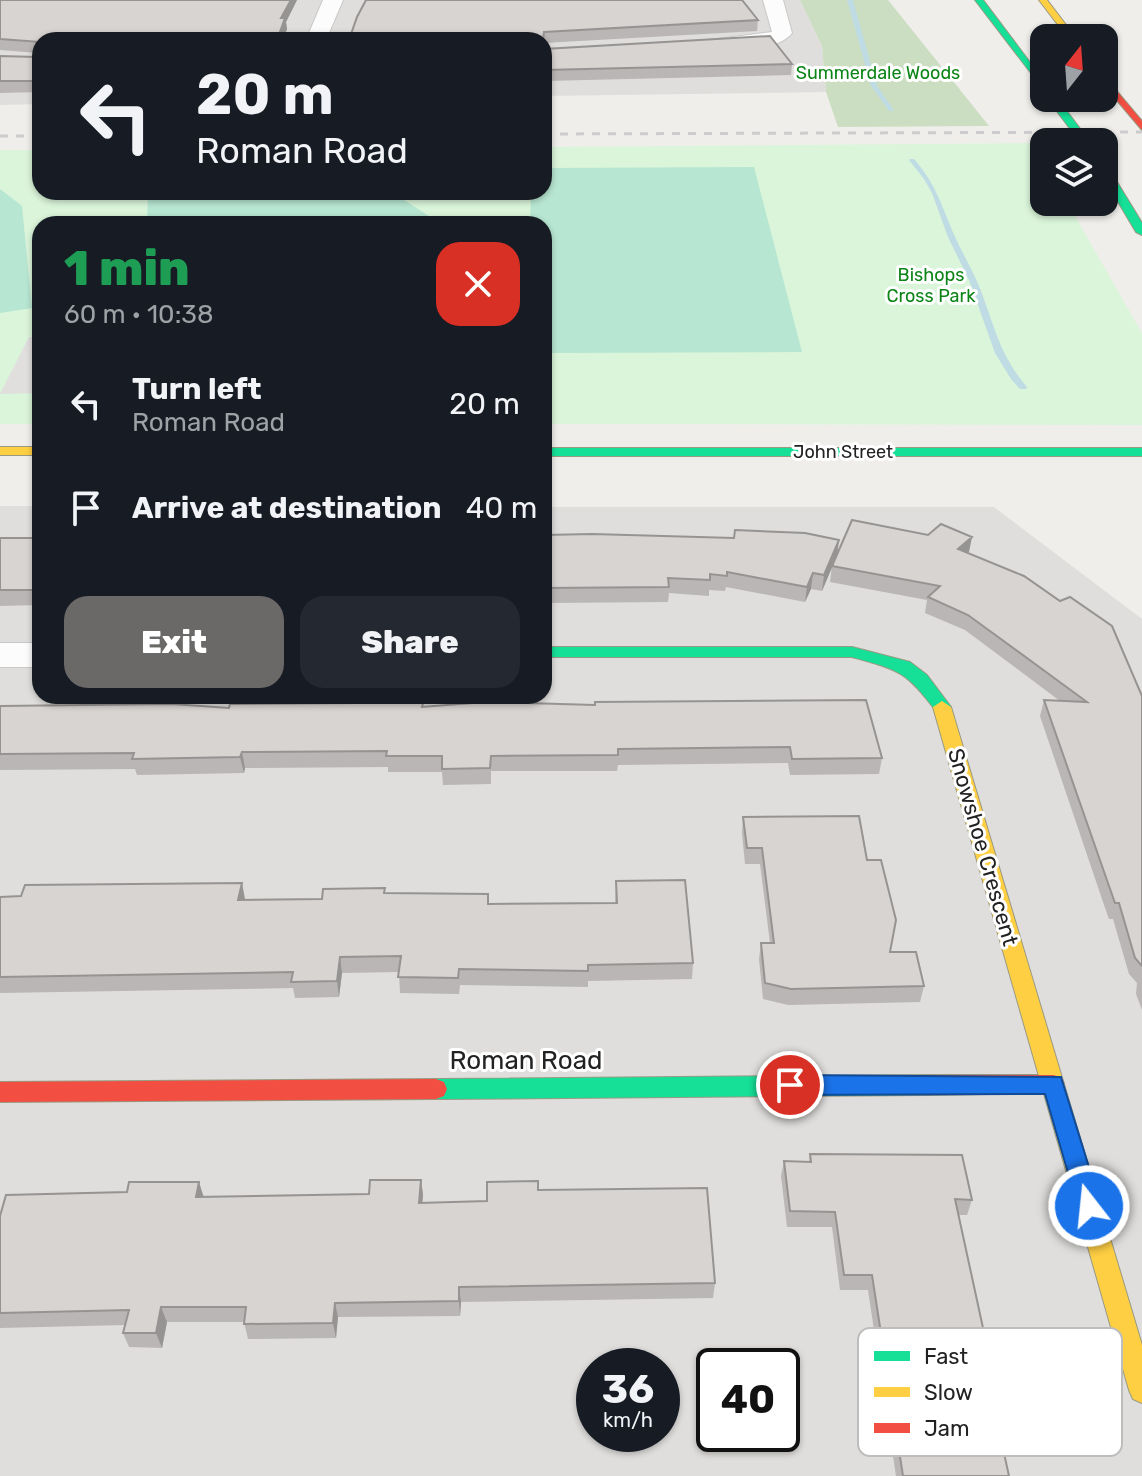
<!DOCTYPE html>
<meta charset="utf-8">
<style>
body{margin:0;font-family:Rubik,sans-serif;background:#242831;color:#f1f3f6;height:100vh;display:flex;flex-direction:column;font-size:30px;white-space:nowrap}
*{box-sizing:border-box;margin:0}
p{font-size:26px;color:#9ea1a6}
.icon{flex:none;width:44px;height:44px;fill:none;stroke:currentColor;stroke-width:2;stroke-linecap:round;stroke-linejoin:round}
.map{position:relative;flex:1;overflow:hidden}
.drawer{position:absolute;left:32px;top:216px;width:520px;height:488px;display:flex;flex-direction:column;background:#171b24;border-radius:24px;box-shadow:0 2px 6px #0004}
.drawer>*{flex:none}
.top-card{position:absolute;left:32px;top:32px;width:520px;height:168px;border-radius:24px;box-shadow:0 2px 6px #0004;background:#171b24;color:#f1f3f6;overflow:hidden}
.needle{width:52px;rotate:17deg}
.controls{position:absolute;left:1030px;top:24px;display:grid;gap:16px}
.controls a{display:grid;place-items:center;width:88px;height:88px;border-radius:16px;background:#171b24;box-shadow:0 2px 6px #0004;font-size:40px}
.speed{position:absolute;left:576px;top:1348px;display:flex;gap:16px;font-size:40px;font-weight:700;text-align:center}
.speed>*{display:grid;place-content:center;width:104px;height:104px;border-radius:50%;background:#171b24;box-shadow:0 2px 6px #0004;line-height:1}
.speed small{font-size:20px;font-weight:400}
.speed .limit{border:4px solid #111;border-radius:12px;background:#fff;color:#111}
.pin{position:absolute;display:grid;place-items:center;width:68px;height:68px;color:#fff;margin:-34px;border:4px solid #fff;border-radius:50%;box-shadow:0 2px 8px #0007}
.me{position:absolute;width:88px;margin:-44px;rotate:344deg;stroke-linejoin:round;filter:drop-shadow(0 0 6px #0008)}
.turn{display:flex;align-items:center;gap:28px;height:168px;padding:0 32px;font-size:36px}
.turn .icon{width:104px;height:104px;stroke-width:2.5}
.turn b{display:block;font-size:56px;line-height:68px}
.round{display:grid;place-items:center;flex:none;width:84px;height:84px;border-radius:24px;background:#242831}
.overview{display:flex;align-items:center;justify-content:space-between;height:136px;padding:0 32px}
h1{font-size:48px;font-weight:800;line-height:60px;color:#1e9e55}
.action{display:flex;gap:16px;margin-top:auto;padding:16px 32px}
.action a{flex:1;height:92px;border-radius:24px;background:#6a6968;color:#fff;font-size:32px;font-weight:800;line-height:92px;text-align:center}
.action a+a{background:#242831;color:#f1f3f6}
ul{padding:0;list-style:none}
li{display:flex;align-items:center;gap:24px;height:104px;padding:0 32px}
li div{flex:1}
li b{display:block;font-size:30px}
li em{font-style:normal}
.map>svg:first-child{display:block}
.residential{fill:#dfdedc;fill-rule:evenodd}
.forest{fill:#cbdec1}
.park{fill:#daf5da}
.pitch{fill:#b7e6d2}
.parking{fill:#e0dfde}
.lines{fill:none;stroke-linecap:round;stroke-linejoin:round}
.stream{fill:#bfdbe3;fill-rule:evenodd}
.street-casing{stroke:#c9c8c7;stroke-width:2}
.fast-casing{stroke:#999a82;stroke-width:2}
.slow-casing{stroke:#999a82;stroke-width:2}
.jam-casing{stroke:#999a82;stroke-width:2}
.street{fill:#fdfcfc;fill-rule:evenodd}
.fast{fill:#16e098;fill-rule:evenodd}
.slow{fill:#ffcf43;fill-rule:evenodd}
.jam{fill:#f24e42;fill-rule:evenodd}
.rail{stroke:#ccc;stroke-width:3;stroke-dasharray:8 8;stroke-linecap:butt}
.wall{fill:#b9b6b5}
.shaded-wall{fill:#969493}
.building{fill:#d7d4d2;stroke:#969493;stroke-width:2}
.route{fill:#1a73e8;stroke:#114b97;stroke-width:2}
.labels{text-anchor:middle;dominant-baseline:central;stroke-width:6;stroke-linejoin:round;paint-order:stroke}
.far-park-label{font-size:18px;fill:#0c8416;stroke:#fff}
.far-street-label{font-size:18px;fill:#222;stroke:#fff}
.street-label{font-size:22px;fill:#222;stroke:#fff}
.near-street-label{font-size:26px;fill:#222;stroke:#fff}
.key{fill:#fff;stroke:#bdbdbd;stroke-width:2}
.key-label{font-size:22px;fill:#222}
</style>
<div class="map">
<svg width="1142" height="1476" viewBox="0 0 1142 1476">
<rect width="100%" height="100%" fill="#f0eeeb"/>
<path class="residential" d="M0,0h800l22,46 4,46 -282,4v-56h-504v64l-40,1z
M0,506h40v190h504v-189h450l148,112v857h-1142zM594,1366h68v68h-68zM714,1366h68v68h-68z"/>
<path class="forest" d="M800,0h88l101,126 -151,1 -12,-35 -4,-46z"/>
<path class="park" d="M1043,143l1,59h23l75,131v92l-598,-1v-200h-504v200h-40v-274h40v42h504v-45z"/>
<path class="pitch" d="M754,167l48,185 -258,1v-129h-14l1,-32h13v-24z
M0,189l22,17 10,102 -32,5z
M148,192h244l49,32h-294z"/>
<path class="parking" d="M29,337h11v56l-40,1z"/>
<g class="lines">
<path class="stream" d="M847,0h6l24,86 17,24 -1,1h-4l-18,-25z
M910,159h4c25,29 28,50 43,82 7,15 16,30 22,45 16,40 19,67 48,101l-1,2h-6l-9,-10 -16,-26 -26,-73 -21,-43 -16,-44 -8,-14 -15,-19z"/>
<g class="street-casing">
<path id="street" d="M323,0h20l-17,40h-20z
M763,0h20l9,33c-14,18 -61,21 -82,15l-3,-4 3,-4 62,-8z
M0,643h40v24h-40z"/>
</g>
<g class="fast-casing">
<path id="fast" d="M975,0h8l61,81v9z
M1047,98h10l33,44h-10z
M1104,166l5,3 33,54v12l-6,-3 -32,-54z
M544,448h598v8h-598z
M544,647h308l58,15 17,13 24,32 -3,4h-12c-30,-40 -37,-41 -84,-54h-308z
M927,1075l8,3 3,7 -3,7 -8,3 -491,4 -8,-3 -3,-7 3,-7 8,-3z"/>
</g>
<g class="slow-casing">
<path id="slow" d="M1039,0h8l29,38h-8z
M0,447h40v8h-40z
M942,701l9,6 191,638v58l-9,-4 -4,-9 -196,-683z"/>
</g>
<g class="jam-casing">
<path id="jam" d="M1104,76l38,45v9l-38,-45z
M927,1075h126l8,2 3,7 -3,7 -8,2 -126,2 -8,-3 -3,-7 3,-7z
M436,1079l8,3 3,7 -3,7 -8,3 -436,3v-20z"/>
</g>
<use href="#street" class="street"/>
<use href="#fast" class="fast"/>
<use href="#slow" class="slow"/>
<use href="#jam" class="jam"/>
<path class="rail" d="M544,134l598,-2
M0,136h40"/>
</g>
<path class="wall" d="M0,0h297l-11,22 1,7 -4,11h-243v52l-40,1v-37l37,1 1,-4 -38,-3z
M758,20l-1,11 -213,12v-3h-195z
M544,49l248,15 -1,11 -247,6z
M544,535l295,5 -2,15 91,-20 44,2 -5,16 175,143v314l-6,-16 1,-11 -8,-9 -16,-55h-4l-6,-17 -63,-186 4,-16 16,1 -95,-71 -40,-17 2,-13 -97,-18 2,-16 -10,25 -11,-2 -6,13 -79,-15 -1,4 -16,-1v6l-40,-3 -1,9 -124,1z
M0,538h40v67l-40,1z
M486,702l396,56 -3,16 -89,1 -2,-12 -170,2 -1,6h-126v13l-48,1 -1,-13h-54v-5l-143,1 -1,5 -107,2 -2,-6 -135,1v-64l229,2 194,-1z
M743,817l124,43 23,92 34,34 -4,16 -132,3 -25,-6 -4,-40 2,-16h9l-10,-79h-15l-3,-31z
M616,881l77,82 -1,16 -104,2v6l-128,-2 -1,9 -59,-1 -1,-21 -57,1 -3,24 -44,1 -2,-10 -293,5v-96l245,3 77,-1 64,-6 103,11 126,-1z
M810,1154l162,46 -5,15h-9l45,205 -4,10 10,46h-113l-28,-186h-28l-8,-63h-45l-6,-51 3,-15 25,1z
M421,1180l2,15 -1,8 65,-2 51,-11 177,93 -2,15 -252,4 -1,14 -122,1 -2,21 -88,1 -4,-17h-77l-5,26 -33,-1 -6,-14 2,-8 -125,3v-112l203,-19 166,-3z"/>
<path class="shaded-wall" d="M291,0h6l-11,22 1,7 -4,11h-6l4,-22z
M972,537l-3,15 -14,13 3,-16z
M839,540l-2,16 -15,35 2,-16z
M813,573l-2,16 -6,13 2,-15z
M242,752l3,16 -1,5 -4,-16z
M242,883l3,16 -3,17 -4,-16z
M340,957l2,16 -3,24 -2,-16z
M421,1180l2,15 -2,23 -2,-15z
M199,1182l5,16 -8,-1z
M459,1287l2,15 -1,14 -1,-15z
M335,1303l3,14 -2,21 -3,-15z
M161,1307l6,15 -5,26 -6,-15z"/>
<path class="building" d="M0,0h291l-10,18h4l-8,22h-237v2l-40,-3z
M366,0h376l16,20 -214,12 -1,8h-194l8,-23z
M770,36l22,28 -248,6v-21z
M40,44v37h-40v-25l37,1z
M852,520l76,15 13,-11 31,13 -14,12 66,27 36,25 10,-4 42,29 30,70v270l-7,-8 -16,-55h-4l-6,-17 -65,-186 43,2 -119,-87 -40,-18 12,-11 -108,-20z
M735,530l70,3 34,7 -15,35 -11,-2 -6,14 -80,-15v4l-17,-2v6l-42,-2 1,9 -125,1v-53l48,-1 142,4z
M0,538h40v52h-40z
M866,700l16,58 -90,1 -2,-12 -172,2v6l-127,1 -1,12 -48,1v-13h-56l1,-5 -145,1 -2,5 -108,2 2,-6 -134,1v-48l172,-2 57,4 1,-4 127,-1h66l-1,4 64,-5 109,3v-3z
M859,816l8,44h14l15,60 -6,32h26l8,34 -133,3 -26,-6 -4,-40h13l-12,-95h-15l-4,-31z
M685,880l8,83 -105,2v6l-129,-2 -1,9 -60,-1 3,-21 -61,1 -3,24 -46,1 2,-10 -293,5v-80l21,-1 4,-11 217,-2 -4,17 84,-1 1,-10 62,-1 -1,5 104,1v10l129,-1 -1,-22z
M810,1154l152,1 10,45 -17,-1 48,221 -6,1 12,55h-106l-31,-201h-28l-9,-63 -45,-1 -6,-50 27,1z
M370,1180h51l-2,23 68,-2v-19l51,-1v9l169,-2 8,95 -256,4v14l-124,2 -2,20 -89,1 2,-17h-85l-5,26h-33l6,-23 -129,3v-97l6,-21 121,-3 2,-10h70l-3,15 173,-3z"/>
<path class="route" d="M790,1075l271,2 40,129 -4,8 -8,3 -9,-3 -35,-120 -255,1 -8,-3 -3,-7 3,-7z"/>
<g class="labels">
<g class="far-park-label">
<text x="878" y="73">Summerdale Woods</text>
<text x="931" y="275">Bishops<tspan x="931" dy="21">Cross Park</tspan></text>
</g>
<g class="far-street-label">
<text x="843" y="452">John Street</text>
</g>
<g class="street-label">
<text transform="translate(983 847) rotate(74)">Snowshoe Crescent</text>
</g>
<g class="near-street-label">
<text x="526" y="1060">Roman Road</text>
</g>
</g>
<rect x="858" y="1328" width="264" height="128" rx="12" class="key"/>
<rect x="874" y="1351" width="36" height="10" fill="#16e098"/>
<rect x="874" y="1387" width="36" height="10" fill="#ffcf43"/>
<rect x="874" y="1423" width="36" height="10" fill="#f24e42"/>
<g class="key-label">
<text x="924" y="1364">Fast</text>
<text x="924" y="1400">Slow</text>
<text x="924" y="1436">Jam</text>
</g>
</svg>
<div class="controls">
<a><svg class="needle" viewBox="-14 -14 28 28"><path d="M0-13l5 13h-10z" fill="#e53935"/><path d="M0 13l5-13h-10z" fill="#9ea1a6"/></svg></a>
<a><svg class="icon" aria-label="layers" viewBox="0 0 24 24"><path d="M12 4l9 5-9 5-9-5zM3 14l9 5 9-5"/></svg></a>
</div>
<div class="speed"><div>36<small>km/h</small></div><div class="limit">40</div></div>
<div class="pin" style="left:790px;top:1085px;background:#d93025"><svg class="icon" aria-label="arrive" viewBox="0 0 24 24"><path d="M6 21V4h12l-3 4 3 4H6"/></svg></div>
<svg class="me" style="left:1089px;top:1206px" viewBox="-20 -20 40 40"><circle r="17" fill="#1a73e8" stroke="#fff" stroke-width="3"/><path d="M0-11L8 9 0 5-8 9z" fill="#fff"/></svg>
<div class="top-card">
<div class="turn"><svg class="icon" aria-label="left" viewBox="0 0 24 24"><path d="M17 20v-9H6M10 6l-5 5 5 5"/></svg><div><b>20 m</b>Roman Road</div></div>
</div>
<section class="drawer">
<div class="overview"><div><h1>1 min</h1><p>60 m · 10:38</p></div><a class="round" style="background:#d93025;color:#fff"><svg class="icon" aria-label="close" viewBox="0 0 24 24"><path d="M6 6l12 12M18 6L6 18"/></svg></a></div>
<ul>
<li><svg class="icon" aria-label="left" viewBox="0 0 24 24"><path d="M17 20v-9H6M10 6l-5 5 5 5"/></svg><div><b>Turn left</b><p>Roman Road</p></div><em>20 m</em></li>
<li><svg class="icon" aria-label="arrive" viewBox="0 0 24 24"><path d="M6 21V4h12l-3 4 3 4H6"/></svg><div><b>Arrive at destination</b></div><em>40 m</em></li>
</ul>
<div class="action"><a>Exit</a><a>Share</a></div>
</section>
</div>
